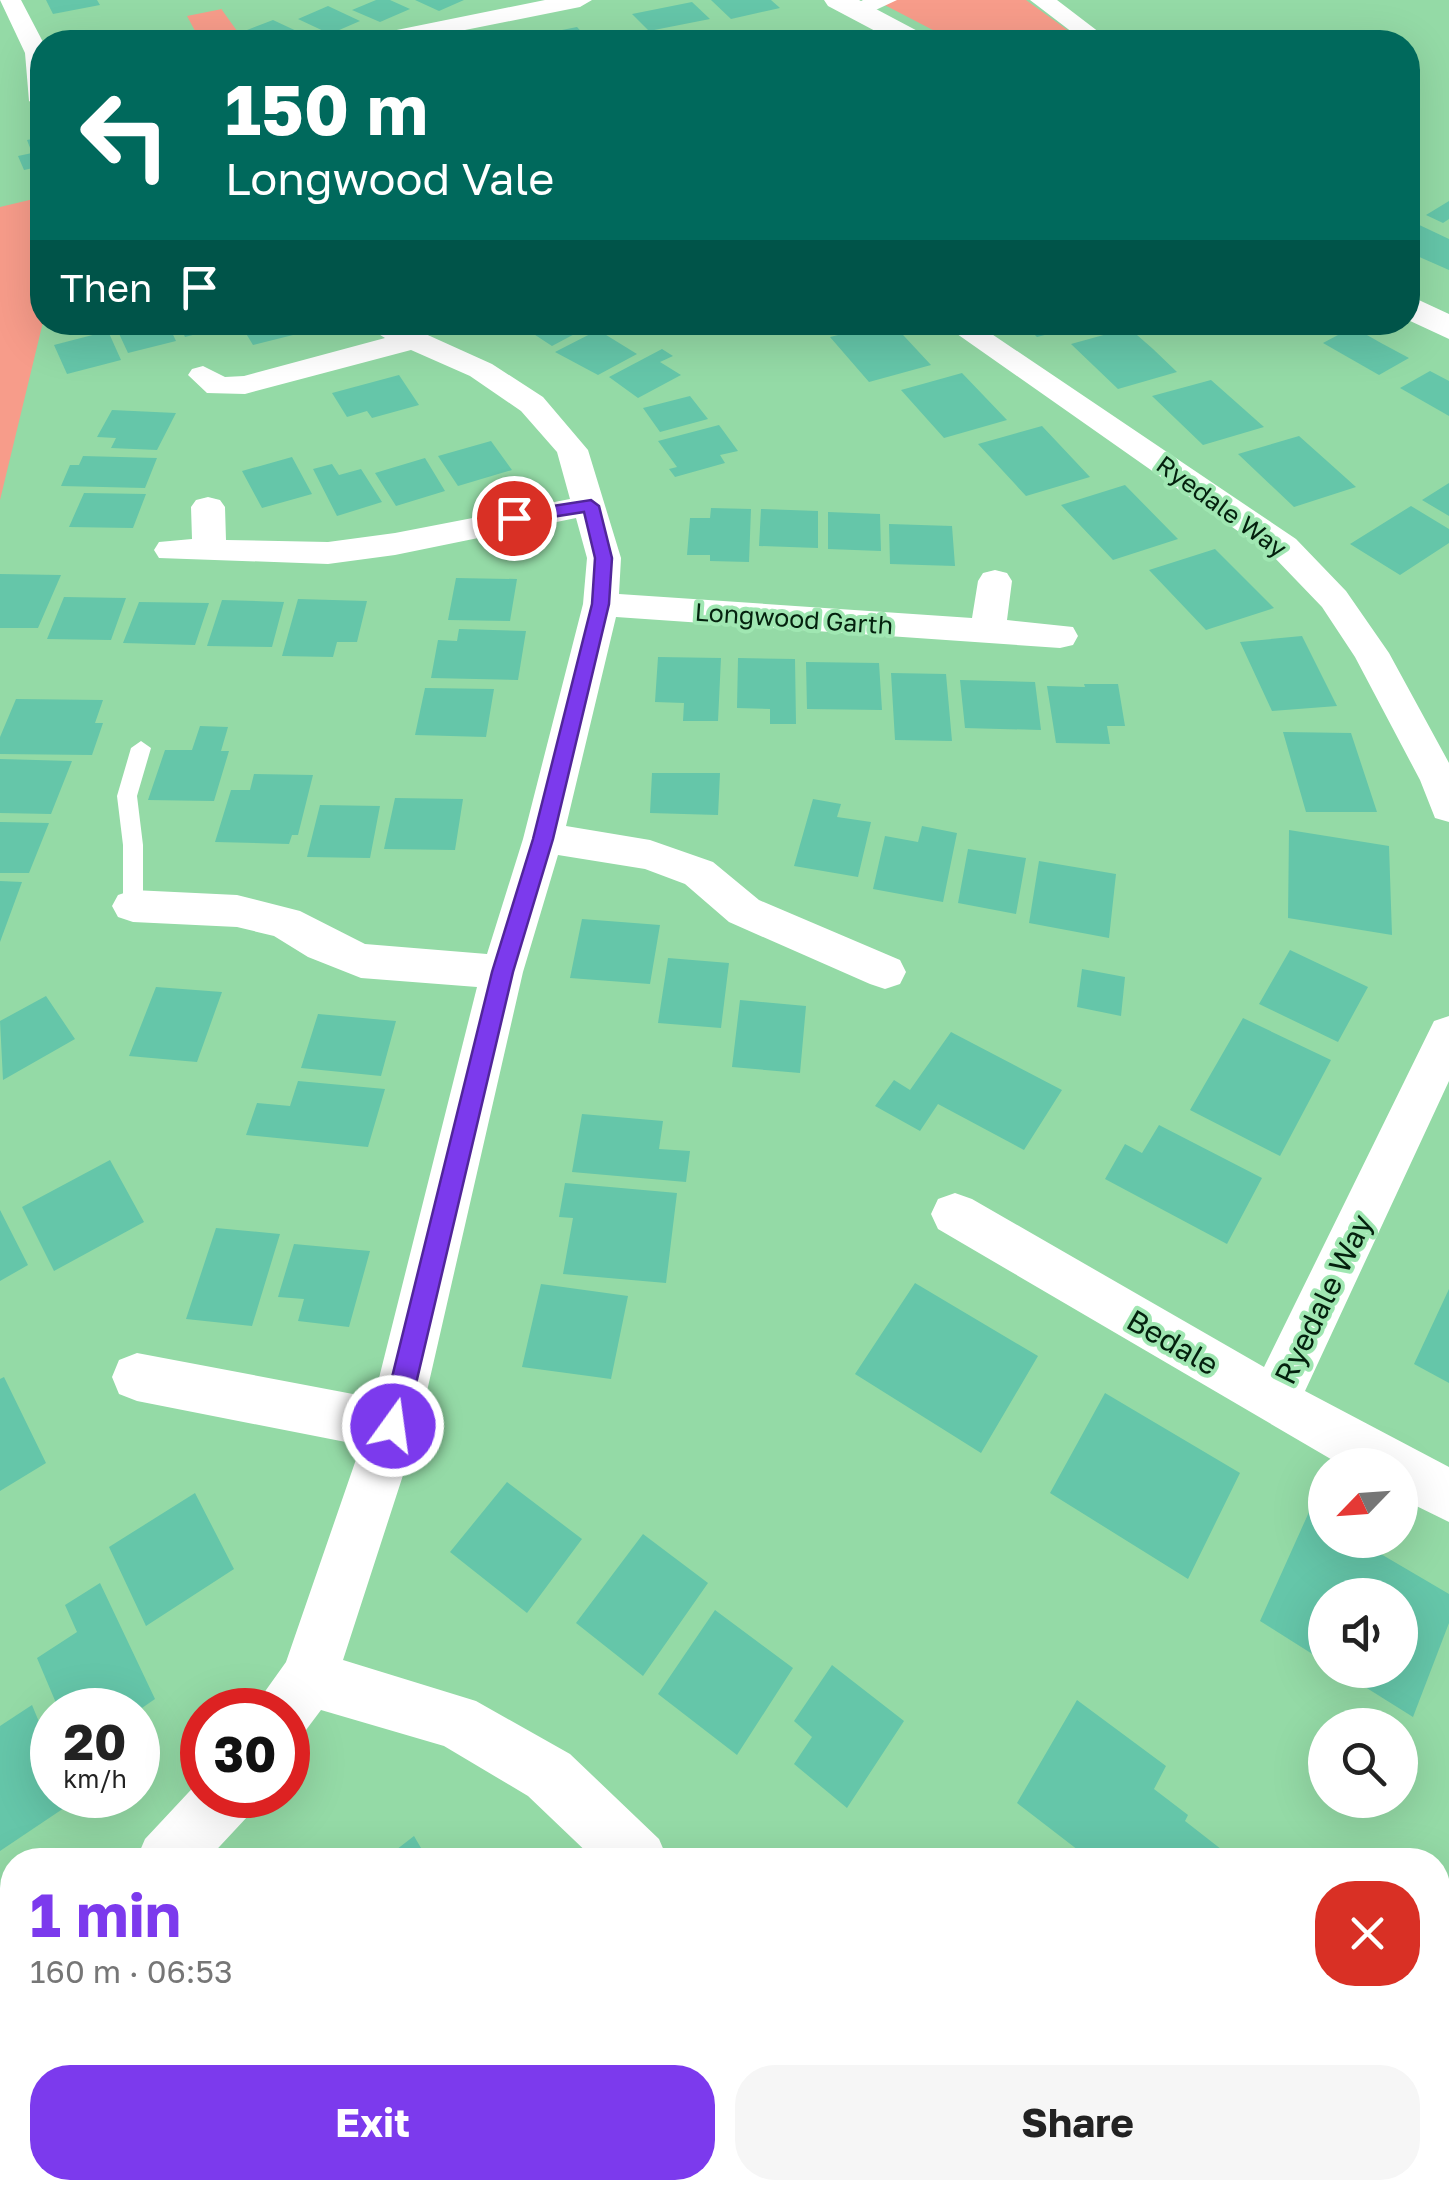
<!DOCTYPE html>
<meta charset="utf-8">
<style>
body{margin:0;font-family:"Golos Text",sans-serif;background:#f6f6f6;color:#222;height:100vh;display:flex;flex-direction:column;font-size:38px;white-space:nowrap}
*{box-sizing:border-box;margin:0}
p{font-size:32px;color:#767676}
.icon{flex:none;width:55px;height:55px;fill:none;stroke:currentColor;stroke-width:2;stroke-linecap:round;stroke-linejoin:round}
.map{position:relative;flex:1;overflow:hidden}
.side{position:absolute;left:0px;top:1848px;width:1450px;height:352px;display:flex;flex-direction:column;background:#fff;border-radius:40px 40px 0 0;box-shadow:0 10px 40px #0002}
.side>*{flex:none}
.hud{position:absolute;left:30px;top:30px;width:1390px;height:305px;border-radius:40px;box-shadow:0 10px 40px #0002;background:#00695c;color:#fff;overflow:hidden}
.needle{width:65px;rotate:245deg}
.tools{position:absolute;left:1308px;top:1448px;display:grid;gap:20px}
.tools a{display:grid;place-items:center;width:110px;height:110px;border-radius:50%;background:#fff;box-shadow:0 10px 40px #0002;font-size:50px}
.speed{position:absolute;left:30px;top:1688px;display:flex;gap:20px;font-size:50px;font-weight:700;text-align:center}
.speed>*{display:grid;place-content:center;width:130px;height:130px;border-radius:50%;background:#fff;box-shadow:0 10px 40px #0002;line-height:1}
.speed small{font-size:25px;font-weight:400}
.speed .limit{border:15px solid #d22;background:#fff;color:#111}
.pin{position:absolute;display:grid;place-items:center;width:85px;height:85px;color:#fff;margin:-42px;border:5px solid #fff;border-radius:50%;box-shadow:0 2px 10px #0007}
.me{position:absolute;width:110px;margin:-55px;rotate:14deg;stroke-linejoin:round;filter:drop-shadow(0 0 8px #0008)}
.turn{display:flex;align-items:center;gap:35px;height:210px;padding:0 30px;font-size:45px}
.turn .icon{width:130px;height:130px;stroke-width:2.5}
.turn b{display:block;font-size:70px;line-height:85px}
.then{display:flex;align-items:center;height:95px;padding:0 30px;background:#0003;gap:20px;font-size:38px}
.round{display:grid;place-items:center;flex:none;width:105px;height:105px;border-radius:40px;background:#f6f6f6}
.overview{display:flex;align-items:center;justify-content:space-between;height:170px;padding:0 30px}
h1{font-size:60px;font-weight:700;line-height:75px;color:#7c3aed}
.primary-button{display:flex;gap:20px;margin-top:auto;padding:20px 30px}
.primary-button a{flex:1;height:115px;border-radius:40px;background:#7c3aed;color:#fff;font-size:40px;font-weight:700;line-height:115px;text-align:center}
.primary-button a+a{background:#f6f6f6;color:#222}
.map>svg:first-child{display:block}
.green{fill:#f79c8a}
.building{fill:#65c6a9}
.lines{fill:none;stroke-linecap:round;stroke-linejoin:round}
.lane{fill:#fff;fill-rule:evenodd}
.street{fill:#fff;fill-rule:evenodd}
.secondary{fill:#fff;fill-rule:evenodd}
.route{fill:#7c3aed;stroke:#51269a;stroke-width:2.5}
.labels{text-anchor:middle;dominant-baseline:central;stroke-width:8;stroke-linejoin:round;paint-order:stroke}
.far-street-label{font-size:25px;fill:#04210e;stroke:#a0e7b2}
.street-label{font-size:30px;fill:#04210e;stroke:#a0e7b2}
</style>
<div class="map">
<svg width="1449" height="2199" viewBox="0 0 1449 2199">
<rect width="100%" height="100%" fill="#94daa6"/>
<path class="green" d="M875,0h151l58,42h-128z
M222,9v1l23,32h-44l-14,-26z
M42,197l1,125 -43,178v-293z"/>
<path class="building" d="M46,0h51l3,5 -47,9z
M376,0h14l20,9 -30,13 -28,-12z
M415,0h49l-25,11z
M711,0h60l9,8 -49,11z
M692,2l18,17 -61,12 -17,-17z
M328,6l32,15 -30,13 -32,-15z
M273,20l30,14 -19,8h-21l-21,-10z
M577,27l14,15h-48l-6,-7z
M42,137v29l-18,4 -6,-14 14,-3 -5,-13z
M1449,201v18l-6,4 -17,-8z
M1413,222l36,17v31l-41,-18v-27z
M126,322h41l9,19 -48,12 -13,-28z
M178,322h47l2,4 -42,11z
M239,322h65l5,9 -56,14z
M532,322h65l-45,24 -29,-19z
M891,322l40,43 -62,17 -39,-45z
M1022,322h65v2l-50,13z
M1353,327l28,16 28,15 -30,17 -56,-32z
M1129,328l24,21 24,23 -59,17 -47,-45z
M598,330l39,24 -39,21 -43,-23z
M108,331l13,29 -54,14 -13,-29z
M662,349l11,7 -13,6 21,13 -43,23 -29,-21z
M1430,371l19,10v35l-49,-28z
M962,373l45,47 -63,18 -43,-48z
M399,375l20,30 -47,13 -5,-7 -20,6 -15,-24z
M1211,380l26,23 27,24 -61,18 -51,-49z
M690,396l18,23 -48,13 -17,-24z
M112,410l64,3 -19,37 -46,-2 5,-10 -19,-1z
M719,425l19,26 -18,4 5,8 -50,14 -6,-8 8,-2 -19,-26z
M1042,426l48,51 -64,19 -48,-52z
M1299,436l28,25 29,26 -62,20 -56,-53z
M491,441l21,29 -54,16 -20,-30z
M83,456l74,2 -12,30 -84,-2 9,-21h9z
M292,457l20,37 -50,14 -20,-37z
M425,458l20,33 -49,15 -21,-33z
M332,464l7,11 22,-6 21,33 -45,14 -24,-47z
M1449,483v33l-27,-16z
M1125,485l53,54 -65,21 -52,-55z
M84,493l62,1 -13,34 -64,-1z
M1411,506l38,23v14l-49,32 -50,-31z
M711,508l40,1 -2,53 -39,-1v-6h-23l3,-37h20z
M761,509l57,2v37l-59,-2z
M828,512l52,2 1,37 -53,-2z
M889,524l63,2 3,40 -65,-2z
M1215,549l59,59 -68,22 -57,-60z
M0,574l61,1 -23,53h-38z
M456,578l61,1 -7,42 -62,-1z
M64,597l62,1 -15,42 -64,-1z
M298,599l69,2 -10,41h-20l-4,15 -51,-1z
M222,600l62,2 -12,45 -65,-1z
M139,602l70,1 -14,42 -72,-2z
M459,629l67,2 -8,49 -87,-2 7,-38 19,1z
M1302,636l35,70 -65,5 -32,-69z
M658,657l63,1 -3,63h-35l1,-18 -29,-1z
M738,658l57,1 1,65h-26v-15l-33,-1z
M806,662l73,1 3,47 -75,-1z
M891,673l55,1 6,67 -57,-1z
M960,680l75,2 6,48 -76,-2z
M1084,684h34l7,42h-18l3,18 -54,-1 -9,-57 38,1z
M425,688l69,1 -8,48 -71,-2z
M16,699l87,1 -8,23h8l-11,32 -92,-1v-17z
M200,726l28,1 -7,24h8l-15,50 -66,-1 17,-50h27z
M1283,732l68,1 26,79h-71z
M0,759l72,2 -21,53 -51,-1z
M652,773h68l-2,42 -68,-2z
M254,774l59,1 -15,60h-6l-3,9 -74,-2 16,-52h19z
M395,798l68,1 -8,51 -71,-1z
M813,799l28,5 -4,13 34,5 -13,55 -64,-11z
M320,805l60,1 -10,52 -63,-1z
M0,822l49,1 -20,50h-29z
M922,826l35,7 -14,69 -70,-13 12,-53 33,6z
M1289,830l100,16 3,89 -104,-17z
M968,849l58,9 -10,56 -58,-11z
M1039,861l77,13 -7,64 -80,-15z
M0,881l22,1 -22,60z
M582,919l78,6 -10,59 -80,-6z
M1290,950l78,37 -30,55 -79,-38z
M668,958l61,5 -8,65 -63,-5z
M1082,969l43,8 -4,39 -44,-9z
M156,987l66,5 -25,70 -68,-6z
M46,996l29,43 -72,41 -3,-59z
M740,1000l66,6 -6,67 -68,-6z
M318,1014l78,7 -15,55 -80,-8z
M1243,1018l88,42 -51,96 -90,-46z
M951,1032l111,58 -38,60 -86,-46 -18,27 -45,-25 19,-26 16,10z
M298,1081l87,8 -17,58 -122,-12 11,-32 33,3z
M582,1114l81,7 -4,28 31,2 -4,31 -114,-10z
M1159,1125l103,53 -35,66 -122,-65 20,-35 17,9z
M110,1160l34,62 -90,49 -32,-64z
M565,1183l112,10 -11,90 -103,-9 10,-56 -14,-1z
M0,1210l28,55 -28,16z
M216,1228l64,6 -28,92 -66,-7z
M294,1244l76,7 -21,76 -51,-6 6,-22 -26,-2z
M915,1283l123,73 -57,97 -126,-79z
M541,1284l87,12 -17,83 -89,-12z
M1449,1289v94l-35,-19z
M4,1377l42,86 -46,28v-112z
M1105,1393l135,80 -52,106 -138,-86z
M507,1482l75,57 -55,74 -77,-61z
M195,1493l39,76 -88,57 -37,-79z
M1309,1512l16,10v18h32l92,54v29l-36,94 -75,-47h62v-75h-75v67l-65,-41z
M643,1534l65,49 -65,93 -67,-53z
M100,1583l55,116 -16,11h-80l-22,-52 40,-26 -12,-27z
M715,1610l78,58 -56,87 -79,-61z
M832,1665l72,56 -57,87 -53,-44 18,-27 -18,-16z
M1077,1700l89,66 -12,23 34,26 -3,6 41,32 -3,7h-132l-74,-57z
M32,1705l20,48v42h19l2,7 -73,49v-125z
M414,1836l14,24h-45z
M19,2188h51l4,11h-70z
M102,2188h131l5,11h-131z
M464,2188h43l6,11h-62z
M820,2188h168l-6,11h-150z"/>
<g class="lines">
<path class="lane" d="M141,741l10,7 -14,48 6,49v61l-10,8 -10,-8v-61l-6,-49 14,-48z"/>
<path class="street" d="M0,0h21l22,42 -1,66 -13,-7 -4,-48z
M545,0h47l-12,7 -175,35h-45l12,-7z
M863,0h34l-32,15h-16l-4,-5z
M1030,0h27l55,42h-27z
M359,322h40l93,42 51,33 45,53 33,108 -2,36 353,24 6,-37 5,-8 12,-3 12,3 5,8 -5,39 66,7 5,9 -5,9 -13,3 -444,-31 -50,209 84,14 63,22 46,38 141,60 6,12 -6,12 -15,5 -15,-5 -141,-62 -44,-38 -40,-15 -87,-14 -35,117 -104,454 -76,234 133,41 94,53 89,85 9,21h-73l-67,-64 -84,-50 -123,-36 -15,20 -18,8v-28h-31l9,-20 20,-28 75,-217 -224,-44 -18,-7 -7,-17 7,-17 18,-7 237,45 103,-411 -116,-9 -53,-21 -34,-21 -37,-9 -104,-5 -15,-5 -6,-11 6,-11 15,-5 104,5 63,16 65,33 122,10 36,-115 60,-235 4,-46 -11,-40 -181,37 -67,9 -169,-6 -5,-8 5,-8 33,-3 -1,-32 5,-7 12,-3 12,3 5,7 1,33 102,2 67,-9 175,-34 -13,-47 -36,-41 -51,-35 -59,-26 -166,44 -38,-1 -19,-18 4,-6 11,-3 22,11 19,-1 141,-38z
M940,322h34l322,217 50,52 43,62 60,110v59l-14,-4 -15,-38 -65,-123 -33,-50 -50,-52z
M1449,1016v65l-144,310 144,76v55l-49,-24v-33h-59l-403,-236 -7,-15 7,-15 17,-6 17,6 292,168 170,-346z
M202,1778v17h54l-8,21 -41,44h-71l9,-21z
M12,1976v70l-12,6v-71z
M639,2188h66l-1,11h-66z"/>
<path class="secondary" d="M824,0h35l68,36 5,6h-36l-68,-36z
M1408,295l41,19v25l-41,-19z"/>
</g>
<path class="route" d="M591,500l8,6 13,52 -3,46 -56,235 -40,133 -107,454 -4,9 -9,4 -9,-4 -4,-9 112,-454 41,-133 59,-235 3,-46 -11,-46 -70,11 -8,-5 8,-6z"/>
<g class="labels">
<g class="far-street-label">
<text transform="translate(1222 506) rotate(36)">Ryedale Way</text>
<text transform="translate(794 618) rotate(4)">Longwood Garth</text>
</g>
<g class="street-label">
<text transform="translate(1323 1299) rotate(-64)">Ryedale Way</text>
<text transform="translate(1173 1342) rotate(30)">Bedale</text>
</g>
</g>
</svg>
<div class="tools">
<a><svg class="needle" viewBox="-14 -14 28 28"><path d="M0-13l5 13h-10z" fill="#e53935"/><path d="M0 13l5-13h-10z" fill="#767676"/></svg></a>
<a><svg class="icon" aria-label="sound" viewBox="0 0 24 24"><path d="M4 9h4l5-4v14l-5-4H4zM17 9q2 3 0 6"/></svg></a>
<a><svg class="icon" aria-label="search" viewBox="0 0 24 24"><circle cx="10" cy="10" r="6"/><path d="M15 15l6 6"/></svg></a>
</div>
<div class="speed"><div>20<small>km/h</small></div><div class="limit">30</div></div>
<div class="pin" style="left:514px;top:518px;background:#d93025"><svg class="icon" aria-label="arrive" viewBox="0 0 24 24"><path d="M6 21V4h12l-3 4 3 4H6"/></svg></div>
<svg class="me" style="left:393px;top:1426px" viewBox="-20 -20 40 40"><circle r="17" fill="#7c3aed" stroke="#fff" stroke-width="3"/><path d="M0-11L8 9 0 5-8 9z" fill="#fff"/></svg>
<div class="hud">
<div class="turn"><svg class="icon" aria-label="left" viewBox="0 0 24 24"><path d="M17 20v-9H6M10 6l-5 5 5 5"/></svg><div><b>150 m</b>Longwood Vale</div></div>
<div class="then">Then<svg class="icon" aria-label="arrive" viewBox="0 0 24 24"><path d="M6 21V4h12l-3 4 3 4H6"/></svg></div>
</div>
<section class="side">
<div class="overview"><div><h1>1 min</h1><p>160 m · 06:53</p></div><a class="round" style="background:#d93025;color:#fff"><svg class="icon" aria-label="close" viewBox="0 0 24 24"><path d="M6 6l12 12M18 6L6 18"/></svg></a></div>
<div class="primary-button"><a>Exit</a><a>Share</a></div>
</section>
</div>
